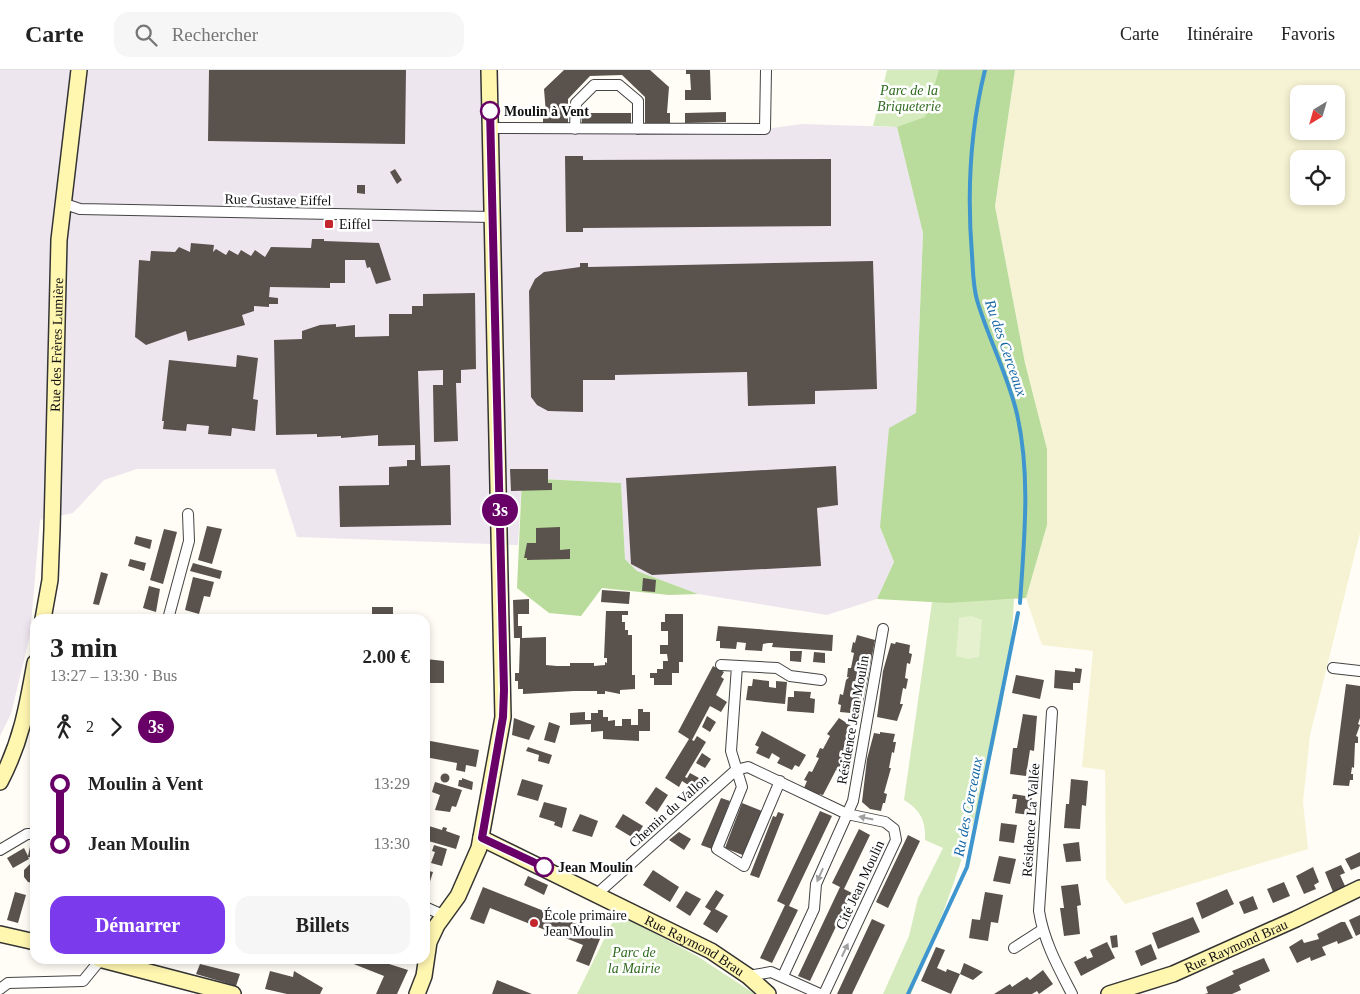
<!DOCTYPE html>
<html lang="fr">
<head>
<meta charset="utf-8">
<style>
  :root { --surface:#fff; --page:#f6f6f6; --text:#222; --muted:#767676; --line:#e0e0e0; --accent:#7c3aed }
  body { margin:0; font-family:Georgia,serif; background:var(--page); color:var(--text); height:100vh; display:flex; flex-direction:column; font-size:19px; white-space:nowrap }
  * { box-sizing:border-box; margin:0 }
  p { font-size:16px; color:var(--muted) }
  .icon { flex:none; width:28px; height:28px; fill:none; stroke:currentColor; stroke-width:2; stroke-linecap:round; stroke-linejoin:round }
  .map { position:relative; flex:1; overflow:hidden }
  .details { position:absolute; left:30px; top:544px; width:400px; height:350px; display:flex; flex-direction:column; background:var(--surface); border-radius:15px; box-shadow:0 2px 8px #0003 }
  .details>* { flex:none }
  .badge { padding:0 10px; border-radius:16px; font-size:18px; line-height:32px }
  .needle { width:32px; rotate:217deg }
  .buttons { position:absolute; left:1290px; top:15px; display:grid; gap:10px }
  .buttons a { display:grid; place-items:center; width:55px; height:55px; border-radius:10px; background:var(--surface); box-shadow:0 2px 8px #0003; font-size:25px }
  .map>.badge { position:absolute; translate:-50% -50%; box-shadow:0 0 0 2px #fff }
  .legs { display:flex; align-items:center; gap:8px; height:55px; padding:0 20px; font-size:16px }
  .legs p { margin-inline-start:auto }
  .head { display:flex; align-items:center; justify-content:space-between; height:85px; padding:0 20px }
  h1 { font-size:28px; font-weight:800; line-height:38px }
  .button { display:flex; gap:10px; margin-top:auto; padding:10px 20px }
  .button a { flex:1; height:58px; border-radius:15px; background:var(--accent); color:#fff; font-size:20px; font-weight:800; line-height:58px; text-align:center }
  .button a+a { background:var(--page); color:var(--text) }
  ul { padding:0 20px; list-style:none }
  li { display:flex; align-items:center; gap:18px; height:60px; font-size:19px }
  li i { display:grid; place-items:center; width:8px; height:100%; margin:0 6px; background:currentColor }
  li i::after { content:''; width:12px; height:12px; margin:-6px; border:4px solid; border-radius:50%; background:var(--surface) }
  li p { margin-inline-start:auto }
  li:first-child i { background:linear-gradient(#0000 50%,currentColor 0) }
  li:last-child i { background:linear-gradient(currentColor 50%,#0000 0) }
  header { display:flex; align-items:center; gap:30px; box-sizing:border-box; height:70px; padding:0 25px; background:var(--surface); border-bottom:1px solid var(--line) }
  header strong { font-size:24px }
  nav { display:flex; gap:28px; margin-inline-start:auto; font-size:18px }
  .search { width:350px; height:45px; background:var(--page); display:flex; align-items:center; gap:12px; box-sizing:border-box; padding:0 18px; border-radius:15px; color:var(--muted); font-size:19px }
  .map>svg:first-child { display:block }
  .industrial { fill:#eee6ef }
  .farmland { fill:#f6f3d4; fill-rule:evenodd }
  .green { fill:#d5ebbd }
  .forest { fill:#b9dc9c }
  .pitch { fill:#e6f2cf }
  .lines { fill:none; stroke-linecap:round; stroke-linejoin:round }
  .stream { stroke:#3f96cf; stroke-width:4 }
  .building { fill:#5a524d }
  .street-casing { stroke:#444; stroke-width:12 }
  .secondary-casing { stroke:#333; stroke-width:18 }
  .street { stroke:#fff; stroke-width:10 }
  .secondary { stroke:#fff6b0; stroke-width:15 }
  .oneway { fill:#a0a0a0 }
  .line-1-casing { stroke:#fff; stroke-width:11 }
  .line-1 { stroke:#680068; stroke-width:8 }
  .stop-1-dot { fill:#fff; stroke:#680068; stroke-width:2.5 }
  .poi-dot { fill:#c4262e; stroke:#fff; stroke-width:2 }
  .labels { text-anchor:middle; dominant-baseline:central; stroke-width:5; stroke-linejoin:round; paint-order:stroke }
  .park-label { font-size:14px; font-style:italic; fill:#2f6b1f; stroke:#fff }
  .stop-label { font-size:14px; font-weight:bold; fill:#111; stroke:#fff; text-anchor:start }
  .street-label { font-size:14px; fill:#111; stroke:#fff }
  .poi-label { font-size:14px; fill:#111; stroke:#fff; text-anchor:start }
  .water-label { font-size:15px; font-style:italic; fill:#1768a6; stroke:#fff }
</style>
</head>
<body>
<header>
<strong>Carte</strong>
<div class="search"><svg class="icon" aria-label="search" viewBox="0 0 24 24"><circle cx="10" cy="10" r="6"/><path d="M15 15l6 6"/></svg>Rechercher</div>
<nav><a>Carte</a><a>Itinéraire</a><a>Favoris</a></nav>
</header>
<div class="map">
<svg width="1360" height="924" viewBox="0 0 1360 924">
  <rect width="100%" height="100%" fill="#fffdf5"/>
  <path class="industrial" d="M0 0H490L491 58 765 59 802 54 897 57 923 163 916 343 880 457 894 492 877 529 827 545 698 524 637 501 625 489 621 413 522 408 518 475 297 467 275 399H137L104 410 73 443 40 450 30 565 11 644 0 666Z"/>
  <path class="farmland" d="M1015 0H1360V463L1310 665 1303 732 1308 779 1125 834 1106 809 1105 700 1082 697 1093 581 1042 575 1026 528 1047 455V379L1025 293 995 136ZM1299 24H1336V61H1299ZM1299 89H1336V126H1299Z"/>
  <path class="green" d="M887 0H975L960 50 897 57 873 56Z
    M1014 529C1008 666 963 798 911 924H883L909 866 918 828 943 778 925 770C926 750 920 740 904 730L932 532Z
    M617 843 697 886 755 924H577Z"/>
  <path class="forest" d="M939 0H1015L995 136 1025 293 1047 379V455L1026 528 948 533 877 529 894 492 880 457 889 358 916 343 923 163 897 57 925 47Z
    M522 408 621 413 625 489 637 501 698 524 669 525 602 518 581 546 549 543 517 518Z"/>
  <path class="pitch" d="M971 546 982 550 979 587 968 589 956 586 959 548Z"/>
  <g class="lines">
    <path class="stream" d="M985 0C970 60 967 123 972 185 973 199 973 216 977 230 988 268 1008 305 1017 344 1031 406 1024 471 1020 533
      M908 924 967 797 1018 543"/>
  </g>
  <path class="building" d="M209 0H406L405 74 208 71Z
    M564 0H650L669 17 667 43H670V53H645V27L622 5 590 6 568 29V54H543V44H546L544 19Z
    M686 0H710L711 30H685V20H691L690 4H686Z
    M726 42V52L685 53V43Z
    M582 43H631V53L582 54Z
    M565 86H583V90L831 89V156L583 158V162H566Z
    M395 99 402 110 397 114 390 102Z
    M357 115H365V124L357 123Z
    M312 169H324V171L379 173 391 210 376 214 370 197 367 198 365 190H345V213H330V218L270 217 269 227 278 228V234H269V237L254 236V241L242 245 245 255 188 271 186 261 146 275 135 267 139 190 150 191 151 181 175 182 179 177 190 182 191 173 214 175 213 182 216 179 226 185 229 180 238 185 241 180 251 186 255 180 265 187 271 177 311 178Z
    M873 191 877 319 815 321V334L748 336 747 302 615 305V310H583V342L548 341 537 335 531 327 529 221 535 209 544 202 580 197V193H588V197Z
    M475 223 476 299 461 300V313H456L458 371 434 372 433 315H443V300L418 301 421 396 450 395 451 455 340 457 339 416 389 415V397L407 396V390H415V375L378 376V365L341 368V366L317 367V364L276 365 274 270 302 269V261L320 255 336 254V257L355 255V267L389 266V244H412V236H423V224Z
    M237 285 258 288 253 329 258 330 255 361 232 358 231 366 208 364 209 356 187 354 186 361 163 359 164 351H162L169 290 236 297Z
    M836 396 838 435 817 438 821 496 652 505 631 494 626 408Z
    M510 399H548V413H552V420L511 421Z
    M207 456 222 459 212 494 198 490Z
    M560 457V480L570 479V489L527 490V488H524L527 473H536V458Z
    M164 459 177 462 163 514 150 510Z
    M136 466 152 470 150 479 134 474Z
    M130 489 146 493 144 501 128 496Z
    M193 493 222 501 220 509 190 501Z
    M101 502 108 504 99 535 93 534Z
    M193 507 214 512 210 527 204 526 199 544 185 540Z
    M643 508 656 510 655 522 642 521Z
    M149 516 160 519 156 542 143 538Z
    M602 520 630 522 629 534 601 532Z
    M529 529V544H518V556H522V568L546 567V595L557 596H570V593H594V596L605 595V592L607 593V588H604L606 541H628V545H622V552H625V560H628V565H632V605H635V619L620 620V624L605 621V624H597V621H574L523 624V619H518V611H515V603H519L520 572V568H514L513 530Z
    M372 537H393V549H372Z
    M665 544H683V592H679V603H672V615H654V608H650V603H657V599H663V591H668L667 584H660V575H668V561H661V552H665Z
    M718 556 833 565 832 581 772 577 773 573H768L763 574 762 581 745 580 746 573 737 572 736 579 720 578V571H716Z
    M857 565 875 570 861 644 840 642 841 635 838 634 840 624 843 625 846 610 849 607H847L848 598H851L854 583 851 582 853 572 855 573Z
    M896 572 910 575 909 583 912 584 910 594 907 593 905 608 908 609 906 619 903 618 900 634H903L897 651 877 647 883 601 891 573 895 574Z
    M790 581H802L801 592 790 591Z
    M814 582 825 583V593L813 592Z
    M426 589 444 591V613H425Z
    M713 596 724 602 721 607 724 609 716 625 727 632 721 642 710 636 692 670 694 671 697 666 706 672 685 707 687 708 690 703 699 708 693 718 682 711 679 717 665 708 689 669 678 662Z
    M1075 598 1082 599 1080 613H1073V620L1054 618 1055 600 1075 602Z
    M1016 605 1044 610 1040 629 1012 623Z
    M753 609 769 611V617L776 618V611L787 612 785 634 746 630 748 616H752Z
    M1346 614 1360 616V648L1358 654 1360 655 1356 666 1358 667V673H1355L1354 698 1352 697 1351 704H1353V710H1350L1349 716 1333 715Z
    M794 621 811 622 810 628 815 629 814 643 787 641 788 627H794Z
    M638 639H643V642H650V661H639V671L603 669V661L591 662V654L570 655V643L585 642V650H591V643H598V640H603V647H608V651L615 650V656H622V649H631V655H638Z
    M1023 644 1037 646 1034 681 1030 680 1026 706 1010 704 1013 678H1017Z
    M707 646 716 652 710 662 702 657Z
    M514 648 535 656 529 670 512 665Z
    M839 648 856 659 838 701 836 700 823 725 814 723 804 718 807 711 804 710 809 701 812 702 819 688 816 687 820 678 823 679 830 666 827 664Z
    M549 652 560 656 555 673 544 670Z
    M762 661 806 685 799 697 795 695 792 700 777 693 780 688 772 683 769 689 756 683 759 677 755 675Z
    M880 662 895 664 893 672H896L894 683 892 682 889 698H891L884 723 887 724 885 733H883L881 741 870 739 862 732 867 689 874 663 880 664Z
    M425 670 479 680 476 697 466 695 465 702 456 700 457 693 425 687Z
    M528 677 552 685 549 694 538 691 539 685 526 681Z
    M702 683 711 689 705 698 696 693Z
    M440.5 708a4.5 4.5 0 1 1 9 0a4.5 4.5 0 1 1-9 0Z
    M462 708 473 712 472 720 458 716 459 710H462Z
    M522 709 543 715 538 731 517 725Z
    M1071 709 1088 711 1086 736 1082 735 1080 759 1064 758 1066 734H1069Z
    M435 712 462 720 456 737 452 736 450 742 435 740 440 725 432 722Z
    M656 717 668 725 657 742 645 733Z
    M1013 724 1032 727 1030 745 1015 743 1017 729H1012Z
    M721 728 730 731 712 779 701 775Z
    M544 732 567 738 562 758 554 755 555 752 539 747Z
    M742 733 762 741 745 786 725 778Z
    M820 741 832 746 789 836 798 840 772 893 760 888 785 835 777 831Z
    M778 742 784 744 759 808 750 805 773 746 776 747Z
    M580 744 598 751 592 767 572 761Z
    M623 744 643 756 635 769 615 757Z
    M1001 753 1017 755 1014 773 999 771Z
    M429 756 442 760 443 757 447 758 446 761 460 766 456 779 425 770Z
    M859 759 870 765 844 819 852 823 810 911 798 906 840 817 832 813Z
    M679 762 691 769 684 780 669 770Z
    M908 765 920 771 888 838 876 832Z
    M31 772H35V788L28 787 29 789 13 798 7 788 24 778 28 786Z
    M1079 772 1081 791 1066 792 1063 774Z
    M434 775 447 779 442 796 431 793 435 782 432 781Z
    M1360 782V796L1351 800 1345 789Z
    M999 786 1016 789 1010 814 993 811Z
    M30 794H35V814L28 812 24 807V800Z
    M1341 795 1345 803 1340 805 1345 816 1333 822 1325 802Z
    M1313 797 1319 812 1314 815 1316 819 1304 824 1296 806Z
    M425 800 433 802 427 821 425 820Z
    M653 800 679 817 670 832 643 815Z
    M528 806 548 815 544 825 524 815Z
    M1284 812 1290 826 1273 833 1267 819Z
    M1078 814 1081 835 1077 836 1080 864 1064 866 1060 838H1064L1061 816Z
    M483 817 602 864 589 896 576 891 583 875 490 838 484 854 470 849Z
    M1227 819 1234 834 1202 849 1196 833Z
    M716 820 724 825 715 839 728 846 717 863 703 854 711 841 705 837Z
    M686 821 701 829 690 846 676 837Z
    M15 822 26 825 18 853 7 850Z
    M985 822 1003 825 998 853 991 852 988 871 969 868 972 849 980 850Z
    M1253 826 1258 839 1244 844 1239 832Z
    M1360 845V864L1356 866 1349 850Z
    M1193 847 1200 862 1158 879 1152 863Z
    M872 849 885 855 852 924H837Z
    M1341 852H1345L1353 868 1338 874 1337 871 1322 877 1326 885 1311 891 1310 887 1297 893 1289 877 1302 869 1304 873 1319 869 1317 864Z
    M1117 865 1118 877 1112 878 1110 866Z
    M1107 872 1115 888 1081 906 1074 892 1086 886 1087 889 1093 887 1090 880Z
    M1151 874 1157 889 1141 896 1135 881Z
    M936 877 945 880 937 898 946 902 947 899 960 904 964 893 983 902 973 910 960 904 951 924 921 911Z
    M1264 888 1270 901 1239 915 1241 920 1232 924H1205L1208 923 1206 917 1234 904 1232 901Z
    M341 889H388L386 893 408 900 397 924H376L384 906Z
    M200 894 240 904 236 916 196 904Z
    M1043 900 1053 914 1039 924 1037 921 1032 924H994L1010 914 1012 917 1027 907 1030 910Z
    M270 901 293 907 294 901 323 918 320 924H287L265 919Z
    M497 910 532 924H492Z"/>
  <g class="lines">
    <g class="street-casing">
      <path id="street" d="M491 58 765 59 766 0
        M575 59 576 33 594 15H619L638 31V59
        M65 134 80 139 492 147
        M168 549 189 471 188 444
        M721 595 777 598 790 606 821 610
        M737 596 731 681 742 717 717 779 744 796 780 711
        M1333 598 1360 601
        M1052 642 1039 841C1044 872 1058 897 1072 924
        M0 780 27 764H35
        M598 823 736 700 748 697 847 744 885 752 894 759 896 770 824 924
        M425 837 443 845
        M1014 878 1042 860
        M748 906 771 902 820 924
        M783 906 814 839 816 814 853 731 883 559
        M0 919 8 913 83 911 101 889"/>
    </g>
    <g class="secondary-casing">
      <g id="secondary">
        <path id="s1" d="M43 549 50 510 52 459 59 170 79 0"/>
        <path d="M0 712C21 672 27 638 35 593"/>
        <path id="s2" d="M481 768 711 881 748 906 768 924"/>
        <path d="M0 864 35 872"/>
        <path d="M99 889 233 924"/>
        <path d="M417 924 424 906 429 872 437 855 458 826 479 778 503 647 489 0"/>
        <path id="s3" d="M1109 924 1173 904 1296 849 1360 818"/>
      </g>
    </g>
    <use href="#street" class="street"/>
    <use href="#secondary" class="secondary"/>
  </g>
  <defs><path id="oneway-solid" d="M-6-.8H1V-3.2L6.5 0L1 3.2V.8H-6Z" transform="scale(1.25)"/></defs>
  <g class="oneway">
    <use href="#oneway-solid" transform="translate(866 748) rotate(-168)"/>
    <use href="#oneway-solid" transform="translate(820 805) rotate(114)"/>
    <use href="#oneway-solid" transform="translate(845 880) rotate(-65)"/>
  </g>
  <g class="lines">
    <g class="line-1-casing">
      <path id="line-1" d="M490 41 504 620 503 647 482 768 544 797"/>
    </g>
    <use href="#line-1" class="line-1"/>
  </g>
  <g class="stop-1-dot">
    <circle cx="490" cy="41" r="9"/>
    <circle cx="544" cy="797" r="9"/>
  </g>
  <g class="poi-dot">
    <rect x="324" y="149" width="10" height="10" rx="2.5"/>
    <circle cx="534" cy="853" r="5"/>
  </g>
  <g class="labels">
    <g class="park-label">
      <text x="909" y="20">Parc de la<tspan x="909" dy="16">Briqueterie</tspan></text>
      <text x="634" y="882">Parc de<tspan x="634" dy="16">la Mairie</tspan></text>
    </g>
    <g class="stop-label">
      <text x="504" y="41">Moulin à Vent</text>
      <text x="558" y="797">Jean Moulin</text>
    </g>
    <g class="street-label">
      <text transform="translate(278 130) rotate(1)">Rue Gustave Eiffel</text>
      <text stroke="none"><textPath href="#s1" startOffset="275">Rue des Frères Lumière</textPath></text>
      <text transform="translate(853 650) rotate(-80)">Résidence Jean Moulin</text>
      <text transform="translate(669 741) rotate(-42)">Chemin du Vallon</text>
      <text transform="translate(1031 750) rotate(-86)">Résidence La Vallée</text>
      <text transform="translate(860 815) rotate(-65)">Cité Jean Moulin</text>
      <text stroke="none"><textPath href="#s2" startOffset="239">Rue Raymond Brau</textPath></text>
      <text stroke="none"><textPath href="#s3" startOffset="136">Rue Raymond Brau</textPath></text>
    </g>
    <g class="poi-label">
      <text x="339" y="154">Eiffel</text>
      <text x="544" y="845">École primaire<tspan x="544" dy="16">Jean Moulin</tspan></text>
    </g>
    <g class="water-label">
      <text transform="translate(1006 278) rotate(71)">Ru des Cerceaux</text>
      <text transform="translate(968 737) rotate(-79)">Ru des Cerceaux</text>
    </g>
  </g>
</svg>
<div class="buttons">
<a><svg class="needle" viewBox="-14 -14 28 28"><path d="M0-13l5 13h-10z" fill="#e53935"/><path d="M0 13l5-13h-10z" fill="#767676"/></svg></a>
<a><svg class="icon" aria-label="locate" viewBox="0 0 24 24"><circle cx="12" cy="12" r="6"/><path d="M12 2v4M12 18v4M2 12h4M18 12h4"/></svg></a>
</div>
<b class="badge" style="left:500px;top:440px;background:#680068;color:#fff">3s</b>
<section class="details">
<div class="head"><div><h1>3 min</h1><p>13:27 – 13:30 · Bus</p></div><b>2.00 €</b></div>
<div class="legs"><svg class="icon" aria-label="walk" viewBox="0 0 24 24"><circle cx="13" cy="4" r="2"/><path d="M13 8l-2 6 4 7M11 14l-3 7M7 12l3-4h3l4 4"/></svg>2<svg class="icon" aria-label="forward" viewBox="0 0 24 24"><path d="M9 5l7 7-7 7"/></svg><b class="badge" style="background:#680068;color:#fff">3s</b></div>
<ul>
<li><i style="color:#680068"></i><b>Moulin à Vent</b><p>13:29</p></li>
<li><i style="color:#680068"></i><b>Jean Moulin</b><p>13:30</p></li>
</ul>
<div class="button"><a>Démarrer</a><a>Billets</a></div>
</section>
</div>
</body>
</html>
